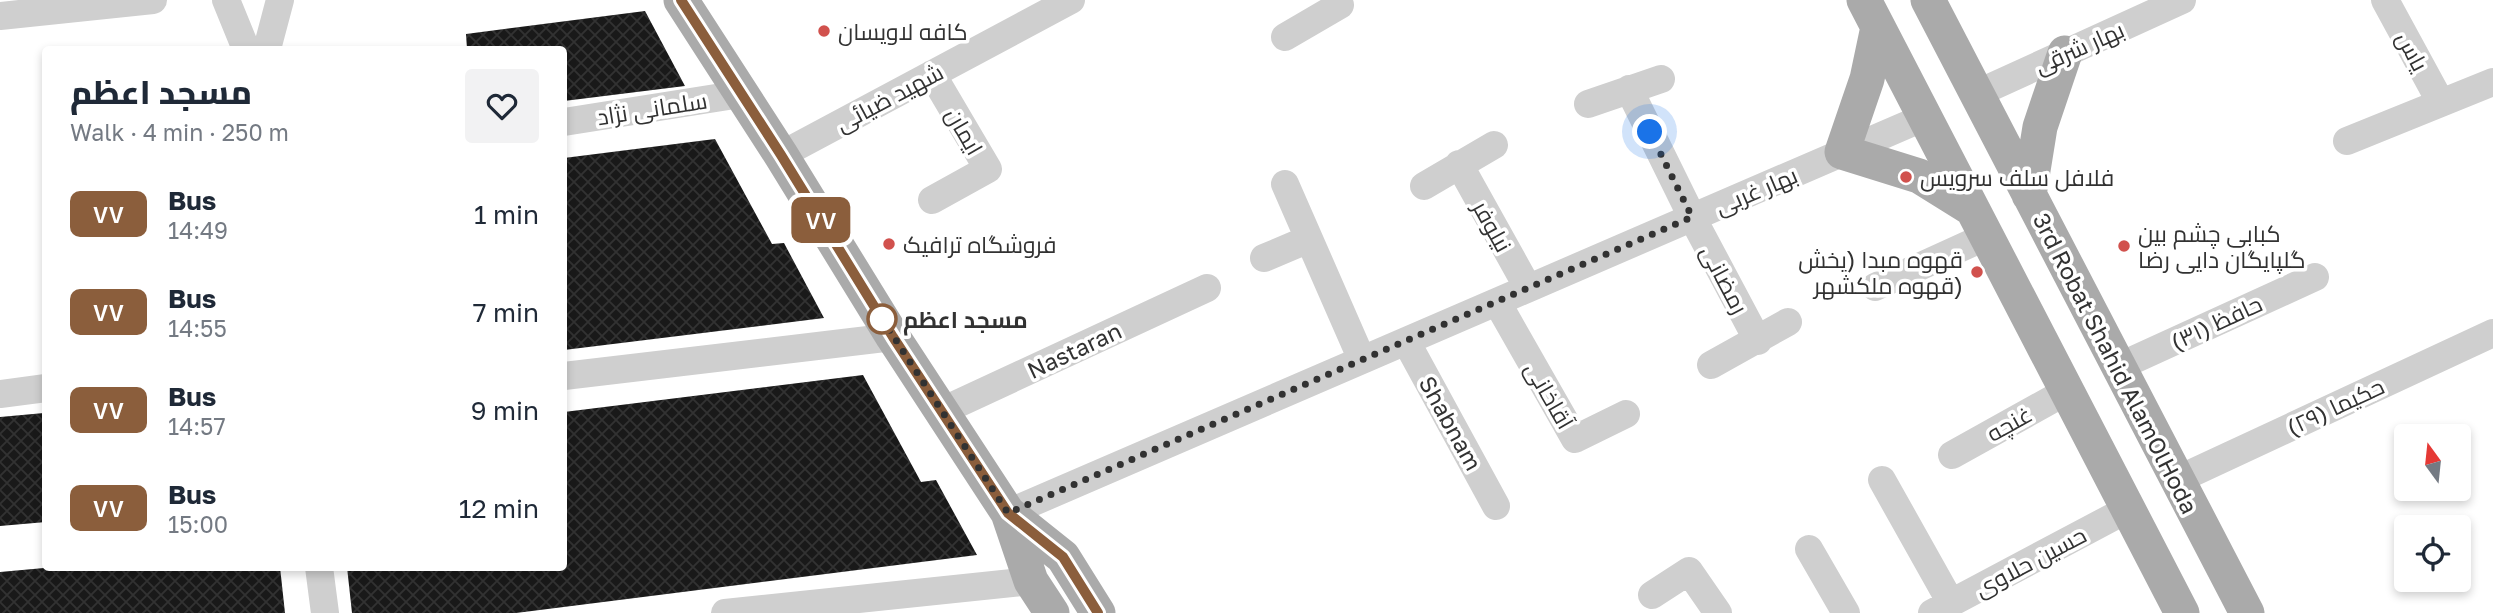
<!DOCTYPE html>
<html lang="en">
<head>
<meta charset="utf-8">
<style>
  :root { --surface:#fff; --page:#f2f2f3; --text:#1f2937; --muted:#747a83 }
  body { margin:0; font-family:"Golos Text",Cairo,sans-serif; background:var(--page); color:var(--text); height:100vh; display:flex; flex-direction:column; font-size:26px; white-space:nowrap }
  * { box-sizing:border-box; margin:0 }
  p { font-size:23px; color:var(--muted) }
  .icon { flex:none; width:38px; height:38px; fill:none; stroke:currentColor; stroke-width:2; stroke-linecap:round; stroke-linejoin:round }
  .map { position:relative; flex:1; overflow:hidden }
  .sheet { position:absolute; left:42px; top:46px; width:525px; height:525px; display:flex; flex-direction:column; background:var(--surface); border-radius:7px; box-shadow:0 4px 10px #0003 }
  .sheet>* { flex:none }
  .badge { padding:0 14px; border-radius:10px; font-size:24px; line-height:46px }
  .needle { width:46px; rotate:345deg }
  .controls { position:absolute; left:2394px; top:424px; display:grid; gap:14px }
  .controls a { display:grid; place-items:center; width:77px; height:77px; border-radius:7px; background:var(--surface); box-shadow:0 4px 10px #0003; font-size:35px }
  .you { position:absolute; width:35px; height:35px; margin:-18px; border:5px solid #fff; border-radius:50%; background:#1a73e8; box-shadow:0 0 0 10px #1a73e833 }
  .map>.badge { position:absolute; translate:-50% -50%; box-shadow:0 0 0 4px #fff }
  .round { display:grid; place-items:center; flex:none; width:74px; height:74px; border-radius:7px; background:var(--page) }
  .overview { display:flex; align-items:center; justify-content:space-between; height:119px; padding:0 28px }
  h1 { font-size:33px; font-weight:800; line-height:52px }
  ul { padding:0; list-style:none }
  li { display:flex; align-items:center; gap:21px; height:98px; padding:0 28px }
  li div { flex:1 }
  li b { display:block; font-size:26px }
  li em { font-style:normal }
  li .badge { min-width:77px; font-weight:700; text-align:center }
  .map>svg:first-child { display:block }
  .building { fill:url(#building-cross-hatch) }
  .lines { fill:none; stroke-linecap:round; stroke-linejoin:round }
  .minor { stroke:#cfcfcf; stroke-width:28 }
  .major { stroke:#aaa; stroke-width:35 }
  .line-casing { stroke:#fff; stroke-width:16 }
  .line { stroke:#8b5e3c; stroke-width:10 }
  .walk { stroke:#323232; stroke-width:7; stroke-dasharray:0 12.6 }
  .poi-dot { fill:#d1514d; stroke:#fff; stroke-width:2.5 }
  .stop-dot { fill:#fff; stroke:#8b5e3c; stroke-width:3.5 }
  .labels { text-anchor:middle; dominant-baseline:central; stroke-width:7; stroke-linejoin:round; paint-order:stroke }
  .poi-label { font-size:23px; fill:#323232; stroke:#fff; text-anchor:start }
  .street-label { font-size:23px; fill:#323232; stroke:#fff }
  .stop-label { font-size:23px; font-weight:bold; fill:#323232; stroke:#fff; text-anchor:start }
</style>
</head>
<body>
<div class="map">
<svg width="2493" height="613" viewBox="0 0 2493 613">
  <defs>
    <pattern id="building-cross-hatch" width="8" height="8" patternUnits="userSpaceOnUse" patternTransform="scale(1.75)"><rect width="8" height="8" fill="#191919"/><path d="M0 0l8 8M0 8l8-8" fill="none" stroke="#323232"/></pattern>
  </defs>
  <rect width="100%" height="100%" fill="#fff"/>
  <path class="building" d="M645 11 685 86 564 101V49H467L466 34Z
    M715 139 772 244 784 243 824 318 564 350V158Z
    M863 375 921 482 936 480 977 555 516 613H352L347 567H564V412Z
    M44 413 46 522 0 526V417Z
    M55 567H280L285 613H0V572Z"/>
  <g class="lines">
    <path class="minor" d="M226 0 246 49
      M2385 0 2441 103
      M0 16 153 0
      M1285 37 1340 5
      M267 49 280 0
      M932 74 988 169 932 200
      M1629 89 1692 217 1758 341
      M1976 94 2182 0
      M1588 104 1661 79
      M564 122 741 94
      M2347 141 2493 82
      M781 155 1071 0
      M1459 164 1528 288
      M1285 184 1362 360
      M1424 186 1494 145
      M1264 258 1309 239
      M1875 287 1987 236
      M1497 302 1575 439 1626 414
      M1406 341 1496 506
      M1711 365 1788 322
      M2118 367 2315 277
      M564 376 893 337
      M0 394 46 388
      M942 411 1207 288
      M1952 455 2067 391
      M1882 480 1951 603
      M2177 480 2493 333
      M1008 513 1925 117
      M1809 549 1846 613
      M319 567 325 613
      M1652 595 1689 571 1718 613
      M725 613 1031 581
      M1932 613 2128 509"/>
    <path class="major" d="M681 0 781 155 893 337 1008 513 1031 581 1052 613
      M1864 0 2182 613
      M1928 0 2247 613
      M1878 27 1867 79 1842 152 1919 176 1972 209
      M2029 195 2040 127 2065 53
      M1008 513 1063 557 1098 613"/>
  </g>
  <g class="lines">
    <g class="line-casing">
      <path id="line" d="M681 0 781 155 893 337 1008 513 1063 557 1098 613"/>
    </g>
    <use href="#line" class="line"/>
    <path class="walk" d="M882 319 879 314 1008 513 1692 217 1650 132"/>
  </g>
  <g class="poi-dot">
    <circle cx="824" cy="31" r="7"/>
    <circle cx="1906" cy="177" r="7"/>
    <circle cx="889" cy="244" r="7"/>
    <circle cx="2124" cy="246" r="7"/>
    <circle cx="1977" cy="272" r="7"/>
  </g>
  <circle class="stop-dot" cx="882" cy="319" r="14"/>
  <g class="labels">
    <g class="poi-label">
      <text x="838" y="31">کافه لاویسان</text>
      <text x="1920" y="177">فلافل سلف سرویس</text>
      <text x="2138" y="233">کبابی چشم بین<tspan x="2138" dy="26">گلپایگان دایی رضا</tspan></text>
      <text x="903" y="244">فروشگاه ترافیک</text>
      <text x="1963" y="259" text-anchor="end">قهوه مبدا (پخش<tspan x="1963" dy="26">قهوه ملکشهر)</tspan></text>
    </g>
    <g class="street-label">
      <text transform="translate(2079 47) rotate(-24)">بهار شرقی</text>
      <text transform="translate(2413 51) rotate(62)">یاس</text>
      <text transform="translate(889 97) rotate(-28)">شهید ضیائی</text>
      <text transform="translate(652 108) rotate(-9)">سلمانی نژاد</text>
      <text transform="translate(965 131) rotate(60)">ایمان</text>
      <text transform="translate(1756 190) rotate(-23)">بهار غربی</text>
      <text transform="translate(1493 226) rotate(61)">نیلوفر</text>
      <text transform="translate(1725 279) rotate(62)">رمضانی</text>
      <text transform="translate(2216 322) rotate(-25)">حافظ (۳۱)</text>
      <text transform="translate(1074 350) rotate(-25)">Nastaran</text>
      <text transform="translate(2116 363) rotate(63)">3rd Robat Shahid AlamOlHoda</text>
      <text transform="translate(1550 395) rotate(60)">آقاخانی</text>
      <text transform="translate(2335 406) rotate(-25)">حکیما (۲۹)</text>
      <text transform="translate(1451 423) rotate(61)">Shabnam</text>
      <text transform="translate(2009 423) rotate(-29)">غنچه</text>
      <text transform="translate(2030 561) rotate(-28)">حسین حلاوی</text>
    </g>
    <g class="stop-label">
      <text x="903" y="319">مسجد اعظم</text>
    </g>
  </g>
</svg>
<div class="controls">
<a><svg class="needle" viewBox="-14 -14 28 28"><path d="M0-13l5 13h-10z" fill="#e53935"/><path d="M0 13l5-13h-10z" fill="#747a83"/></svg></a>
<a><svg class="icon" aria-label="locate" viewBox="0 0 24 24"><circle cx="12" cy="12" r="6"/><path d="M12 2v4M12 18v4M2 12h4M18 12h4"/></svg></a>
</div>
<div class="you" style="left:1650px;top:132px"></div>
<b class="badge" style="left:821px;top:220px;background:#8b5e3c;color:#fff">۷۷</b>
<section class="sheet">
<div class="overview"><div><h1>مسجد اعظم</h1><p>Walk · 4 min · 250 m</p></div><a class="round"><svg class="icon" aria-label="heart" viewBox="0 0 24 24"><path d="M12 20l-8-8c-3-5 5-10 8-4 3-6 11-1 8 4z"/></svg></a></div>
<ul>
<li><span class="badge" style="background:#8b5e3c;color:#fff">۷۷</span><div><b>Bus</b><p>14:49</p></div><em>1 min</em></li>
<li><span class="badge" style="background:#8b5e3c;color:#fff">۷۷</span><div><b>Bus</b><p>14:55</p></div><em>7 min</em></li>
<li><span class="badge" style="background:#8b5e3c;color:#fff">۷۷</span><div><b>Bus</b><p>14:57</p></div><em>9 min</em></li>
<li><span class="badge" style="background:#8b5e3c;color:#fff">۷۷</span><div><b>Bus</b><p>15:00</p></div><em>12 min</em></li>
</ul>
</section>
</div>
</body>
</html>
